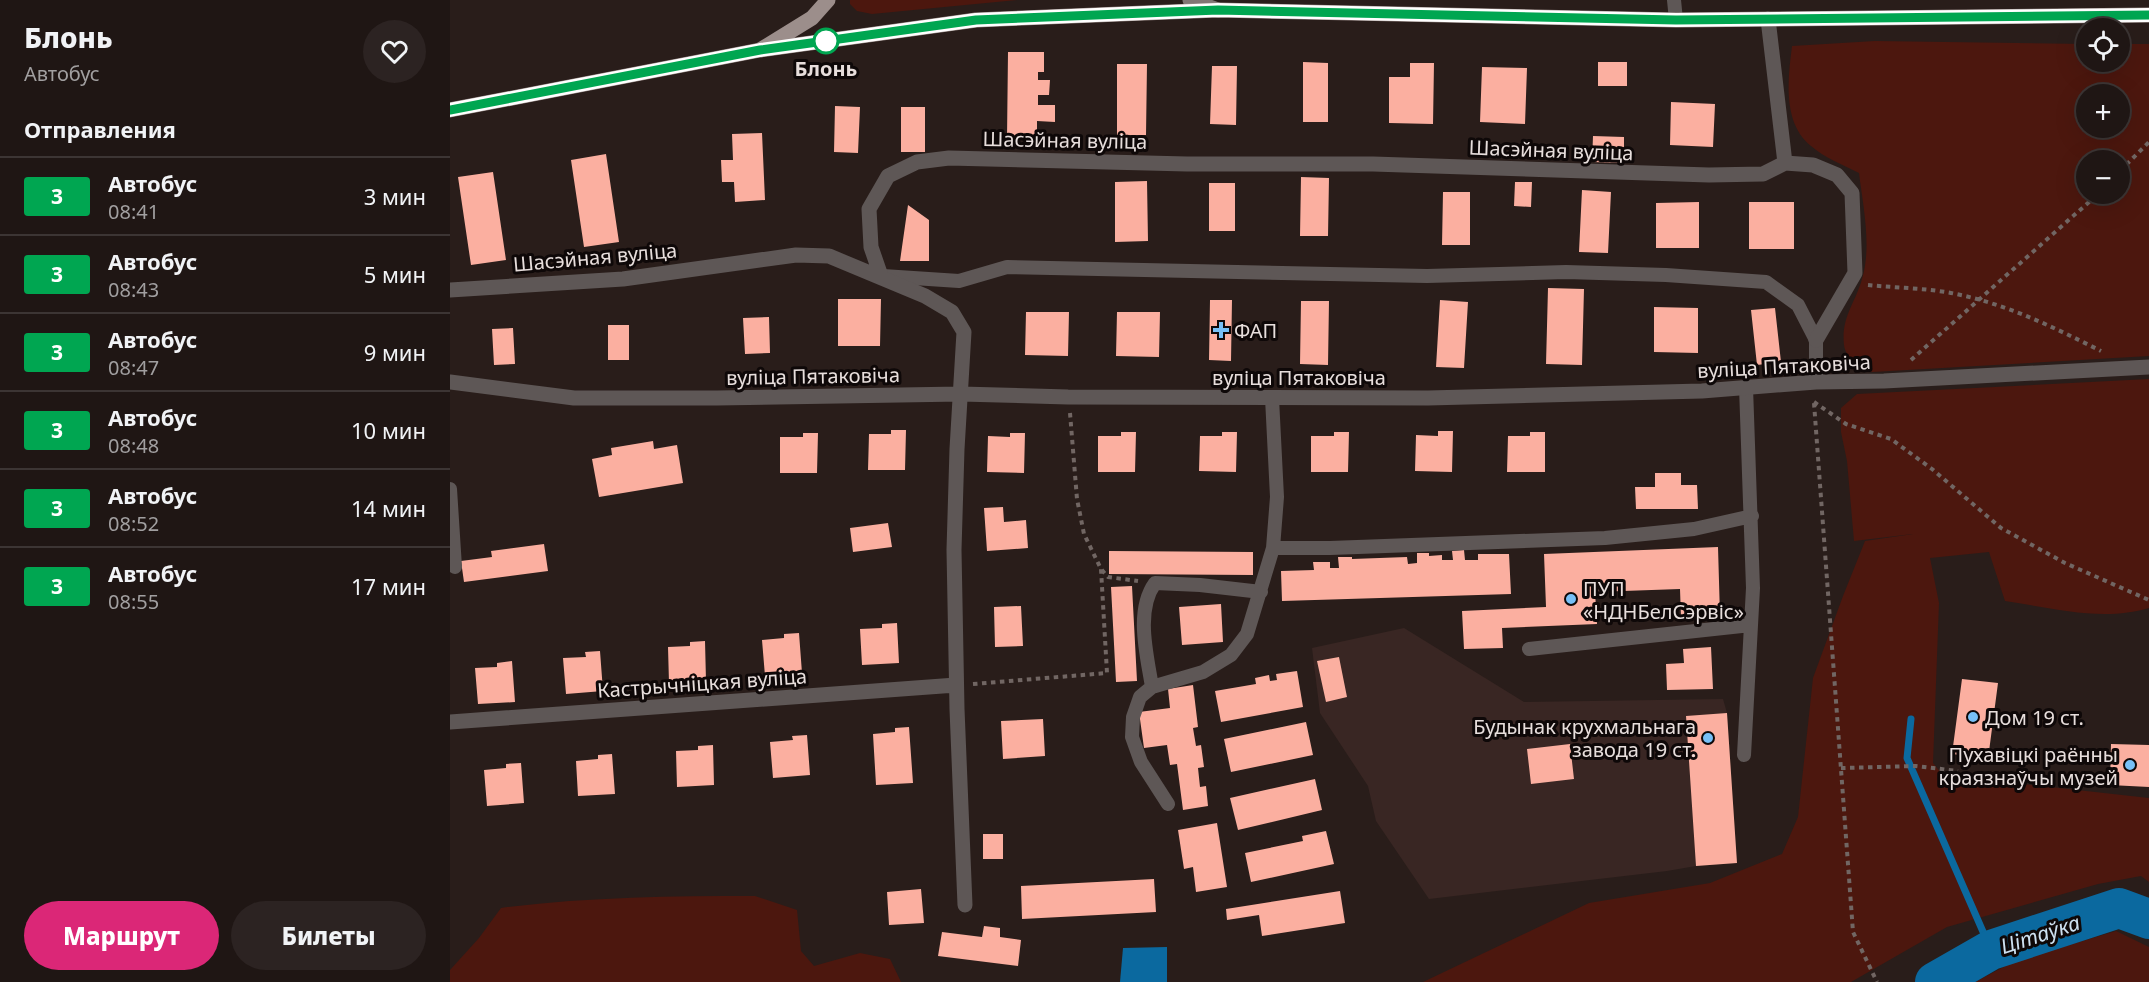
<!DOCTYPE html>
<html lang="ru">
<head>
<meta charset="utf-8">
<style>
  :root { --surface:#1f1614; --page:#2c2322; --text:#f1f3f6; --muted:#a19fa0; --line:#3c3534; --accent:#db2777 }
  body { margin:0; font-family:"Noto Sans",sans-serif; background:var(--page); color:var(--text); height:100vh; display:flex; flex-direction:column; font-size:22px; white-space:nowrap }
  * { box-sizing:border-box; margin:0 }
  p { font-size:20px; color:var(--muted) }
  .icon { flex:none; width:33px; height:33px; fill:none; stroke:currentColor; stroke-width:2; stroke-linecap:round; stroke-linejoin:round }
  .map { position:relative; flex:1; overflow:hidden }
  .drawer { display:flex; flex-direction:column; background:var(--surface); width:450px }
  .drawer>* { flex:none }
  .badge { padding:0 12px; border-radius:4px; font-size:21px; line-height:39px }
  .fabs { position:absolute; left:1626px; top:18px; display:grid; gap:12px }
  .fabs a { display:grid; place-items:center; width:54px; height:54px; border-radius:50%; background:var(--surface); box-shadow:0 6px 24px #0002,0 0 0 2px var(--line); font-size:30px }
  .map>.badge { position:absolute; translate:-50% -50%; box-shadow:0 0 0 3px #fff }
  h2 { padding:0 24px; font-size:22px; line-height:54px }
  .round { display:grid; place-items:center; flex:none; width:63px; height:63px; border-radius:32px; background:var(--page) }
  .headline { display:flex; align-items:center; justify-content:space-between; height:102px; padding:0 24px }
  h1 { font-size:28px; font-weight:800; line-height:45px }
  .primary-button { display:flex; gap:12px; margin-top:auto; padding:12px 24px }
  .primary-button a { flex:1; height:69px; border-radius:36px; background:var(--accent); color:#fff; font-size:24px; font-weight:800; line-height:69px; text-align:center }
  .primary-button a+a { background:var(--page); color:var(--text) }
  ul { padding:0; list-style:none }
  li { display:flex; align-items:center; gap:18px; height:78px; padding:0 24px; border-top:2px solid var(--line) }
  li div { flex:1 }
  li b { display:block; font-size:22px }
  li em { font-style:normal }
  li .badge { min-width:66px; font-weight:700; text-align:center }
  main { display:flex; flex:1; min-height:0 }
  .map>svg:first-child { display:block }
  .built { fill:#392623 }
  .green { fill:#4c170e; fill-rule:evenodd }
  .water { fill:#0b699f }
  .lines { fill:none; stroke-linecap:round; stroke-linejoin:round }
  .stream { stroke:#0b699f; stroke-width:7 }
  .river { stroke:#0b699f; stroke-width:40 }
  .building { fill:#fbafa0 }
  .path { stroke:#716663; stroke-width:4; stroke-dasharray:4.5 4.5; stroke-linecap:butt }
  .lane { stroke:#5e5756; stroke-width:14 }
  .street { stroke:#5e5756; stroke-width:15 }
  .secondary { stroke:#817674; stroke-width:15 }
  .primary { stroke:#9c8e8b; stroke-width:15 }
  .line-casing { stroke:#fff; stroke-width:14 }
  .line { stroke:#00a651; stroke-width:9 }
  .stop-dot { fill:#fff; stroke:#00a651; stroke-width:3 }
  .poi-dot { fill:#77c0f7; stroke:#0e0808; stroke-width:2 }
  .labels { text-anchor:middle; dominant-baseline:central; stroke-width:6; stroke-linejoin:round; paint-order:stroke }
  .stop-label { font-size:20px; font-weight:bold; fill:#e7dedc; stroke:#0e0808 }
  .street-label { font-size:20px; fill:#e7dedc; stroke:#0e0808 }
  .poi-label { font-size:20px; fill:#e7dedc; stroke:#0e0808; text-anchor:start }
  .water-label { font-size:21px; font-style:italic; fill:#cee1f1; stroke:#0e0808 }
</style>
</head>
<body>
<main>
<section class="drawer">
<div class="headline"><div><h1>Блонь</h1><p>Автобус</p></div><a class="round"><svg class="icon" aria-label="heart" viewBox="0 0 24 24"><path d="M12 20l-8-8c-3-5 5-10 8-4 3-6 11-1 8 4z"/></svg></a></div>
<h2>Отправления</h2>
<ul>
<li><span class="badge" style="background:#00a651;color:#fff">3</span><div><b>Автобус</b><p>08:41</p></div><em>3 мин</em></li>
<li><span class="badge" style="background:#00a651;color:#fff">3</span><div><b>Автобус</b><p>08:43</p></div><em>5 мин</em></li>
<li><span class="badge" style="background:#00a651;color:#fff">3</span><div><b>Автобус</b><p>08:47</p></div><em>9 мин</em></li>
<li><span class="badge" style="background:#00a651;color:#fff">3</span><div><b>Автобус</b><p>08:48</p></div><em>10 мин</em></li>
<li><span class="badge" style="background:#00a651;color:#fff">3</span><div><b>Автобус</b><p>08:52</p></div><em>14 мин</em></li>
<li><span class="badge" style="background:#00a651;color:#fff">3</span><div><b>Автобус</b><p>08:55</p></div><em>17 мин</em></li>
</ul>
<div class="primary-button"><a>Маршрут</a><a>Билеты</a></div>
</section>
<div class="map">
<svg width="1699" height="982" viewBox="0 0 1699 982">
  <rect width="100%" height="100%" fill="#291d1a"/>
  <path class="built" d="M954 628 1074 702 1273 699 1277 713 1287 863 1246 866 1217 871 979 899 926 821 918 786 870 713 862 648Z"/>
  <path class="green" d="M400 0H567L422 14 407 11 400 4Z
    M1425 41 1636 44V62H1670V44H1699V356L1422 372C1410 366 1396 360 1394 345 1391 317 1405 304 1412 279 1422 246 1413 206 1409 173 1393 165 1375 158 1361 146 1332 123 1338 78 1342 46ZM1636 94H1670V128H1636ZM1636 160H1670V194H1636Z
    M1699 379V608C1653 622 1602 608 1555 601L1539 552 1480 558 1489 603 1483 763 1496 779 1555 782 1699 798V882L1691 876 1648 884 1497 927 1401 982H973L1139 903 1260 883 1332 854 1348 817 1363 678 1393 596 1415 541 1463 534 1404 541 1397 461 1391 432V408L1407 394Z
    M305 896 347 910 351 951 364 966 410 953 440 959 451 982H0V970L29 938 51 908C135 897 220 896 305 896Z
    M1666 931 1699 947V982H1525L1565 961Z"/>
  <path class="water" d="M717 947V982H670L673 948Z"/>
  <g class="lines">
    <path class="stream" d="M1461 719 1457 758 1541 950"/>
    <path class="river" d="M1485 982 1541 950 1669 908 1699 919"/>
  </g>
  <path class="building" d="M558 52H594V72H588V80H600L599 95H588V105H605V122L587 121V138H557Z
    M853 62 878 63V122H853Z
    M1148 62H1177V86H1148Z
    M960 63H984L983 124 939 123V77H960Z
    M667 64H697L696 135H667Z
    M762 66H787L786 125 760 124Z
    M1032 67 1077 68 1075 124 1030 122Z
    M1221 102 1265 104 1263 147 1220 145Z
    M385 106 410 107 408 153 384 152Z
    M451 107H475V152H451Z
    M312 133 315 200 285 202 284 182H272L271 160H283L282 134Z
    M1143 136 1174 137V163L1142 162Z
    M156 154 169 242 134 247 121 160Z
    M43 172 56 260 21 265 8 177Z
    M851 177 879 178 878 236H850Z
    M697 181 698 241 665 242V182Z
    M1065 182H1082L1081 207 1064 206Z
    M759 183H785V231H759Z
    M1132 190 1161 192 1158 253 1129 252Z
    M993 192H1020V245H992Z
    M1249 202V248H1206V203Z
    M1299 202H1344V249H1299Z
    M458 205 479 220V261H450Z
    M1098 288 1134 289 1132 365 1096 364Z
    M388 299H431L430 346H388Z
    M760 300H782L781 361 759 360Z
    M990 300 1018 302 1014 368 986 367Z
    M851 301H879L878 365 850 364Z
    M1204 307 1248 308V353L1204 352Z
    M1325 308 1331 362 1307 365 1301 310Z
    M576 312H619L618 356 575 355Z
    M667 312H710L709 357 666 356Z
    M319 317 320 353 295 354 293 318Z
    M158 325H179V360H158Z
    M63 328 65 364 44 365 42 329Z
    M441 430H456L455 470H418L419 434H441Z
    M988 431H1003L1002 472 965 471 966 435 988 436Z
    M671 432H686L685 472H648V436H671Z
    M772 432H787L786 472 749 471 750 436H772Z
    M884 432H899L898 472H861V436H884Z
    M1080 432H1095V472H1057L1058 436H1080Z
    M353 433H368L367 473H330V437H353Z
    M560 433H575L574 473 537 472 538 436 560 437Z
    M203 441 204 449 227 445 233 483 149 497 142 459 162 455 161 448Z
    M1205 473H1231V485H1247L1248 509H1186L1185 487H1205Z
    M553 507 554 522 576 520 578 548 537 551 534 508Z
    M438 523 442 547 403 552 400 528Z
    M94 544 98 571 14 582 11 561 42 557 41 551Z
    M1268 547 1270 616 1231 618 1230 589 1145 592 1147 624 1052 628 1053 648 1014 649 1012 611 1096 607 1094 554Z
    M1014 550 1015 560H1028V554H1059L1061 594 832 601 831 571 864 570 863 562H880V568H889L888 557H902V559L957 557 958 564 967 563V553H979V556L992 555V560H1003L1002 551Z
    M659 551 803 552V575L659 574Z
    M682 586 687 681 666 682 661 587Z
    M771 604 773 642 732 645 729 607Z
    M571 606 573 646 545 647 544 607Z
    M447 623 449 663 412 665 410 629 432 628V624Z
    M349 633 352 673 315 676 312 640 334 638V634Z
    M255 641 256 681 219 683 218 647 240 646V642Z
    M1261 647 1263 689 1217 690 1216 664 1234 663 1233 649Z
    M150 651 153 691 116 694 113 658 136 657 135 652Z
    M889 657 897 697 876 702 867 661Z
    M62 661 65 702 28 704 25 668 47 667V663Z
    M847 671 853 707 771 722 765 691 806 684 805 678 819 675 820 681 827 680 826 674Z
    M1512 679 1548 683 1538 759 1502 754Z
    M743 685 748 727 743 728 746 746 751 745 754 767 748 768 750 787 756 786 758 806 733 810 727 764 720 765 717 745 694 748 689 712 720 708 718 689Z
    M1277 713 1287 863 1246 866 1236 716Z
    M593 719 595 756 553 759 551 721Z
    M856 722 863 755 781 772 774 739Z
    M459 727 463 783 426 785 423 734 445 732V728Z
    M357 735 360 775 323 778 320 742 343 740 342 736Z
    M1120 744 1124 779 1081 784 1077 749Z
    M1661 744 1699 745V787L1660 785Z
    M263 745 264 785 227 787 226 751 248 750V746Z
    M162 754 165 794 128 796 126 761 148 759V755Z
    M71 763 74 803 37 806 34 770 56 768V764Z
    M865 779 872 810 788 830 780 798Z
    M767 823 777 887 746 892 743 867 734 869 728 830Z
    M876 831 884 864 801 882 795 853 853 841 852 836Z
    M533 834H553V859H533Z
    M704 879 706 912 572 919 571 886Z
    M471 889 474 923 439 925 437 892Z
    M890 891 895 923 812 936 809 915 777 920 776 909Z
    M534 926 550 928V937L571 940 568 966 488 956 492 932 532 937Z"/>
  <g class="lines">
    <path class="path" d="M1670 171 1699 142
      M1418 285C1447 288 1478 288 1506 294 1559 305 1603 327 1651 351
      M1461 360 1648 194
      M1364 402 1396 424 1441 439 1482 469 1551 528 1615 563 1699 600
      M1364 403 1403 932 1427 982
      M620 413 627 499 634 534 651 569 658 577 688 581
      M523 684 657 673 651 569
      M1391 768 1466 766 1508 771"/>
    <path class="lane" d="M1224 0 1226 20
      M433 276 509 281 557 267 977 276 1116 272 1216 275 1316 282 1348 305 1366 340V382
      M0 489 5 567
      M823 548H880L1155 538 1244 529 1302 516
      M1079 649 1301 625
      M702 687C697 655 685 611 705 583L750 585 811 592
      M1294 755 1303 588 1296 387
      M718 804 691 762 682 737 683 717 690 697 702 687 753 672 781 655 797 634 823 548 827 497 822 398"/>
    <path class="street" d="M1318 19 1335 163
      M1335 163 1363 165 1387 175 1402 193 1405 273 1366 340
      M431 276 421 247 419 209 438 176 467 162 499 158 737 164H923L1259 175 1313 174 1335 163
      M0 290 173 279 346 255 379 256 475 296 502 312 514 332 507 449 504 550 507 709 515 905
      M0 382 124 398H267L511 394 618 397 978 398 1252 391 1366 382 1434 381 1699 367
      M0 722 506 685"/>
    <path class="secondary" d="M740 0 768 10"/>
    <path class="primary" d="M310 50 526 20 768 10 1226 20 1699 15
      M0 110 310 50 362 18 378 0"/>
  </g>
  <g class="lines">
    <g class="line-casing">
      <path id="line" d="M0 110 310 50 526 20 768 10 1226 20 1699 15"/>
    </g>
    <use href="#line" class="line"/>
  </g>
  <circle class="stop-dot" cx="376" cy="41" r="12"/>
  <g class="poi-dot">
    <path d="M768 321h6v6h6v6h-6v6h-6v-6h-6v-6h6z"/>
    <circle cx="1121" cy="599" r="6"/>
    <circle cx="1523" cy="717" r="6"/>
    <circle cx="1258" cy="738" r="6"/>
    <circle cx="1680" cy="765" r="6"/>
  </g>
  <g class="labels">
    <g class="stop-label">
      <text x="376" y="68">Блонь</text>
    </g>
    <g class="street-label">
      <text transform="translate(615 140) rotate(1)">Шасэйная вуліца</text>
      <text transform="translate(1101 150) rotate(2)">Шасэйная вуліца</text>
      <text transform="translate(145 257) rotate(-5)">Шасэйная вуліца</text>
      <text transform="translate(1334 366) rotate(-3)">вуліца Пятаковіча</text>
      <text transform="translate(363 376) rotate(-1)">вуліца Пятаковіча</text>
      <text x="849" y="377">вуліца Пятаковіча</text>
      <text transform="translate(252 683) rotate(-4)">Кастрычніцкая вуліца</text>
    </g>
    <g class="poi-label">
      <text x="784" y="330">ФАП</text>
      <text x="1133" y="588">ПУП<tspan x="1133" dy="23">«НДНБелСэрвіс»</tspan></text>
      <text x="1535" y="717">Дом 19 ст.</text>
      <text x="1246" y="726" text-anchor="end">Будынак крухмальнага<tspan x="1246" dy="23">завода 19 ст.</tspan></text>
      <text x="1668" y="754" text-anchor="end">Пухавіцкі раённы<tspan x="1668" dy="23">краязнаўчы музей</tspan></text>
    </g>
    <g class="water-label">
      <text transform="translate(1590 934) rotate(-18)">Цітаўка</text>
    </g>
  </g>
</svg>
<div class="fabs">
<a><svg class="icon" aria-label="locate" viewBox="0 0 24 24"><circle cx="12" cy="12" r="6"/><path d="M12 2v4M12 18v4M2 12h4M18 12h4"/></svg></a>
<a>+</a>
<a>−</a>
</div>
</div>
</main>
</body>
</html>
